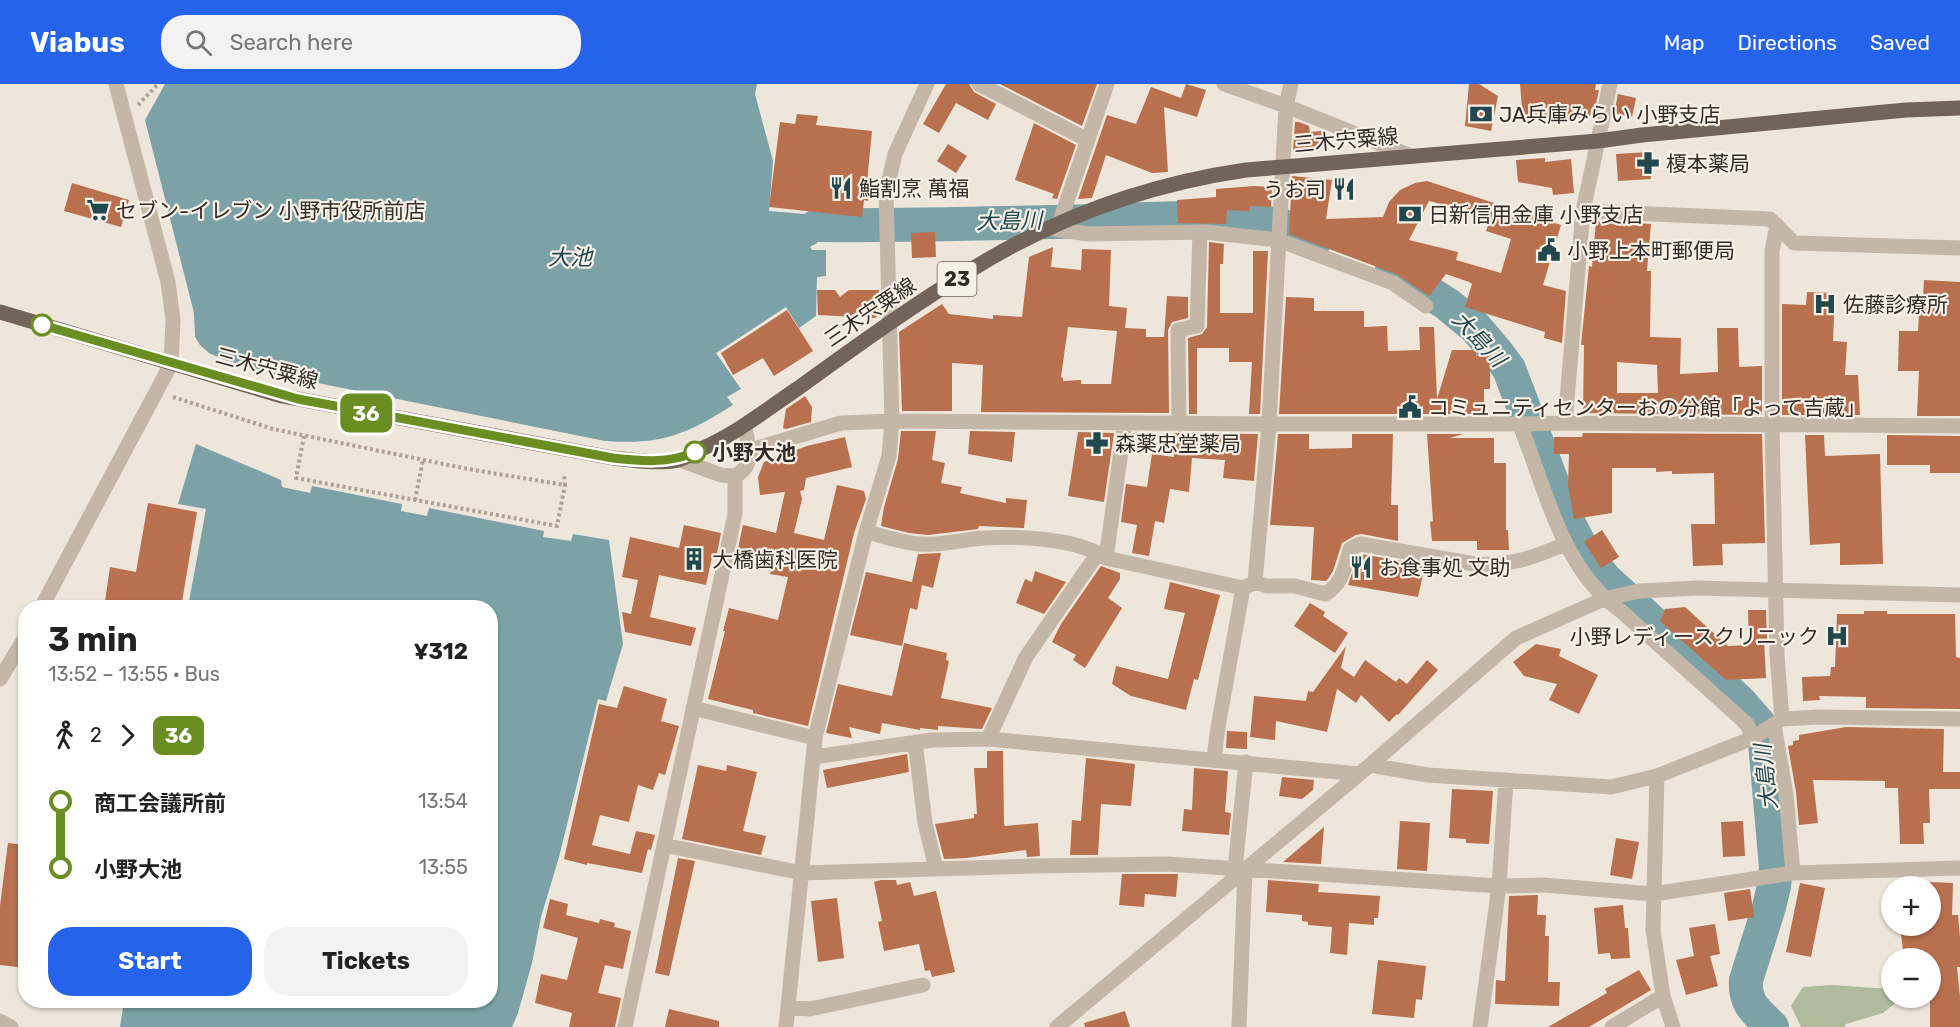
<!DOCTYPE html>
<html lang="en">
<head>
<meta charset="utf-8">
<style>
  :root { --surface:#fff; --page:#f2f2f2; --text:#222; --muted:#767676; --accent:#2563eb }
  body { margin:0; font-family:Rubik,"Noto Sans JP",sans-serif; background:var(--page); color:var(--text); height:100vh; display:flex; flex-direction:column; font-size:22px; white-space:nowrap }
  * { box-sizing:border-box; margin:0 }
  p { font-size:20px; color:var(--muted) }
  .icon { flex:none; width:33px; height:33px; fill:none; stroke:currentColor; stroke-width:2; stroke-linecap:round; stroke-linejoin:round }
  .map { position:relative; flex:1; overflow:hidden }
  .sheet { position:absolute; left:18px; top:516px; width:480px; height:408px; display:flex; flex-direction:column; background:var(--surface); border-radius:24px; box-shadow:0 2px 4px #0004 }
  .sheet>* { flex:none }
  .badge { padding:0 12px; border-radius:9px; font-size:21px; line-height:39px }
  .fabs { position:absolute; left:1881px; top:792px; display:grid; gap:12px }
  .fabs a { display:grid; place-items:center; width:60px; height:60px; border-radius:50%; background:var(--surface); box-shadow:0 2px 4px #0004; font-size:30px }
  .map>.badge { position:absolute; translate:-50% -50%; box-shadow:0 0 0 3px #fff }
  .legs { display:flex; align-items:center; gap:9px; height:66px; padding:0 30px; font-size:20px }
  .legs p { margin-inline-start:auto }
  .summary { display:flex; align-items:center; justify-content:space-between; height:102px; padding:0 30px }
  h1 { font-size:33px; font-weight:700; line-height:45px }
  .button { display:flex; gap:12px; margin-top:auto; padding:12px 30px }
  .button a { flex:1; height:69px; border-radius:24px; background:var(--accent); color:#fff; font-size:24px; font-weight:700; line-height:69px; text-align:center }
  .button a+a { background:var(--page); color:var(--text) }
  ul { padding:0 30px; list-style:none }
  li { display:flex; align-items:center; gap:21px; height:66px; font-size:22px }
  li i { display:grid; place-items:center; width:9px; height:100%; margin:0 8px; background:currentColor }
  li i::after { content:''; width:15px; height:15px; margin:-8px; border:4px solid; border-radius:50%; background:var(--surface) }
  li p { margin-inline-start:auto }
  li:first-child i { background:linear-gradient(#0000 50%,currentColor 0) }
  li:last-child i { background:linear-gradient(currentColor 50%,#0000 0) }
  header { display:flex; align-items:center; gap:36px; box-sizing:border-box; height:84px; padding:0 30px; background:var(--accent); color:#fff }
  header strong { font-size:28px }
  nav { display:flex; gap:33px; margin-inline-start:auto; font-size:21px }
  .search { width:420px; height:54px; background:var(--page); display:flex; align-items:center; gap:15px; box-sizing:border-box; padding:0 21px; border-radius:24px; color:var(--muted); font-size:22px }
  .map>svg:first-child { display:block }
  .green { fill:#aebb9c }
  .water { fill:#7ca2a8 }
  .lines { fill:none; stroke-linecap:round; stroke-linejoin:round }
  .river { stroke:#7ca2a8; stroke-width:34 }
  .building { fill:#b8704e; fill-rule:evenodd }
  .path { stroke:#b0a192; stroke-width:4; stroke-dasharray:3 3; stroke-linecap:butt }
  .minor { stroke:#c5b7a7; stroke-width:15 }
  .major { stroke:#736459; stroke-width:15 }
  .line-1-casing { stroke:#fff; stroke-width:14 }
  .line-1 { stroke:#6b8e23; stroke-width:9 }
  .stop-1-dot { fill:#fff; stroke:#6b8e23; stroke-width:3 }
  .labels { text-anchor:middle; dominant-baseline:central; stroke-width:4.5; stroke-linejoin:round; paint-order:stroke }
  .shield { fill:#f7f0e6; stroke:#6d6660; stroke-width:1.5 }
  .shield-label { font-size:20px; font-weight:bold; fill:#322b27 }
  .poi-label { font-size:21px; fill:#322b27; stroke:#f7f0e6; text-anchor:start }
  .street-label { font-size:21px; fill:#322b27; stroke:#f7f0e6 }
  .stop-label { font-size:21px; font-weight:bold; fill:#322b27; stroke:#f7f0e6; text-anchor:start }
  .water-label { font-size:22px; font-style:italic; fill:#21484f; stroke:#f7f0e6 }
</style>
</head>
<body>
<header>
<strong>Viabus</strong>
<div class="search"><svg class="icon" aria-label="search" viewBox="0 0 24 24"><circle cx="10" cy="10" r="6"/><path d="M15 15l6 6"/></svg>Search here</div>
<nav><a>Map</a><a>Directions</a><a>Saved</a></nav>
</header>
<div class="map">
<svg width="1960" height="943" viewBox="0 0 1960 943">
  <rect width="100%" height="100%" fill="#eee6da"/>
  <path class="green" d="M1832 901 1891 905 1892 914H1902L1883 929 1846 940 1844 943H1801L1791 922 1803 903Z"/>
  <path class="water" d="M165 0H757L755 10 773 77 769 127 817 131V159L810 163 812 166H826V192L817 193 816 232 799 244 786 223 716 269 741 305 727 313 733 321C685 351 662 361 605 357L278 291 222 275 209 269 200 261 195 253 194 229 145 36Z
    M196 360 281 396 282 403 310 409 312 402 402 420 401 427 427 432 429 424 544 447 543 453 571 457 573 450 609 456 623 560 606 617 598 615 559 773 541 833 532 879 518 929 512 943H120L124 917 490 916V524L188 523 206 425 178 420Z"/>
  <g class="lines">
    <path class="river" d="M818 141C911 142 1004 139 1097 137 1164 135 1255 126 1318 153
      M1392 185 1447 220 1475 243 1498 270 1509 285 1565 432 1584 469 1605 495 1739 617 1760 641 1765 659 1776 783 1774 802 1769 823 1746 896C1744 920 1757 928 1772 943"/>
  </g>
  <path class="building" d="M946 0H969L974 8 996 20 988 36 956 19 939 49 923 40Z
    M1000 0H1097L1082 42Z
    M1186 0 1206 6 1197 33 1164 23 1168 88 1152 89 1106 71 1092 114 1078 115 1107 31 1136 40 1151 3 1181 14Z
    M1469 0H1479L1498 12 1491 47 1465 42Z
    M1520 0H1596L1595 6H1599L1595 25H1591L1590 33 1523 37Z
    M1618 10 1636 14 1632 33 1614 29Z
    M797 30 818 32 816 41 872 47 867 98H870L868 117 864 116 862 133 769 123 780 38 795 40Z
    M1295 38H1299L1309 42 1310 48 1321 47 1326 48 1327 62 1293 66Z
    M1034 39 1076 61 1057 115 1052 114 1054 110 1015 96Z
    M948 60 967 72 956 89 937 77Z
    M1649 68 1651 95 1618 97 1616 70Z
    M1545 74V78L1571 75 1574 109 1553 111 1552 104 1518 98 1516 76Z
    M1292 92 1332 96 1326 135 1383 133 1389 118 1400 106 1415 99 1427 97 1561 141 1543 201 1566 207 1562 259 1544 254 1545 248 1465 223 1472 200 1469 198 1446 190 1429 212 1396 190 1289 150ZM1429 117 1491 133 1486 147 1511 155 1501 189 1456 176 1458 168 1409 156Z
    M72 99 129 116 121 143 64 127Z
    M1254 102 1272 103 1271 123 1249 122V127L1227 126 1226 140 1178 139 1177 116 1216 113V105Z
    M1596 137 1651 140 1647 187H1651L1650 253 1681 254 1680 290 1718 288 1717 244H1738L1739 283 1762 282V331L1583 329 1584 261H1581L1589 182 1592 183ZM1617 278 1657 281 1658 309H1617Z
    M935 148 936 173 912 174 911 149Z
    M1209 158 1224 160 1223 180H1220V229H1253V167H1268L1260 330H1249L1252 278H1229V264H1197V330H1189L1188 254 1202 250 1207 243Z
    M1053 163 1051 183 1081 186 1082 165 1111 166 1109 222 1127 224 1125 244 1146 245V253H1164L1167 212 1188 213V234L1172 238 1168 246 1169 329 981 328 983 281 952 279V327H902L899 248 942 220 949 230 993 235V231L1022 233 1029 173ZM1068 243 1117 247 1111 300H1081V296L1063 297V294L1061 293Z
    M1924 196 1960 198V332H1917L1919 287H1898L1899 247H1918L1920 213H1923Z
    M817 206H835L840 213 849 206H879V230L875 234 818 231Z
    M1807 208 1835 209 1833 257 1847 258 1845 291H1858L1860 331H1782V220L1806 221Z
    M1286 213 1314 214V227H1364V243L1387 242 1388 267 1420 266 1419 243H1434L1437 315 1452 266H1476V272H1490V305H1484V330H1279Z
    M787 226 813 267 774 292 763 274 733 291 721 269Z
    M805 312 812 323 811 338 786 345 783 344 786 325Z
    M901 347H936L932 376 945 379 941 399 962 403 960 409 1006 419V414L1027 416 1024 444 979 442 978 445 928 451 909 449 881 442 884 423 898 375Z
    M970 347 1015 348 1012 378 968 370Z
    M1078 348 1114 349 1104 418 1068 412Z
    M1133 349H1145L1144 364 1131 363Z
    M1175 349 1258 350 1254 397 1223 394 1225 376 1192 374 1189 408 1170 405 1164 439 1155 437 1149 472 1132 469 1137 441 1121 438 1126 400 1147 403 1152 370 1174 373Z
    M1583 349 1762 350 1765 459 1722 460 1723 481 1693 482 1691 440H1715L1714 389 1672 390V387L1656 388V384H1612V429L1574 435 1568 401 1569 370H1554V353H1582Z
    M1278 350H1309V365L1352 364V350H1393L1391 421H1398V457L1362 450 1356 451 1342 459 1333 487 1328 495 1326 497 1311 496 1314 443 1270 441Z
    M1427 350H1463L1450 354H1494V379H1506V446H1508L1509 466H1477V457H1432L1430 438 1433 437Z
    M1805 351H1824L1825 372 1880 370 1883 480 1840 481V459L1810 461Z
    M1887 351 1960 352V389H1930V381H1887Z
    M845 353 852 383 806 394 804 406 800 407 802 415 794 449 824 456 837 401 864 407 866 415 854 449 808 642 753 629V626L708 615 725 547H723L729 524 778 536 788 493 770 490 771 487 735 478 743 441 776 449 785 408 760 411 758 393 764 378 807 362Z
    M148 419 197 428 181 524H104L110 483 136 488Z
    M684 441 721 449 716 474 712 473 706 501 659 491 650 533 696 544 691 562 625 548 622 528 631 530 638 496 622 493 630 453 679 464Z
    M1602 446 1619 473 1601 484 1584 458Z
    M941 469 933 504 922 501 917 526 910 524 902 562 850 551 866 488 912 498 918 470Z
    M1361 470 1425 481 1418 513 1348 501 1358 472Z
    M1101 482 1120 489V495L1108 514 1122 524 1085 584 1073 576 1076 571 1052 558 1061 540Z
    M1035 487 1066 498 1044 530 1016 519 1025 495 1032 498Z
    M1170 498 1220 511 1198 596 1194 595 1186 626 1131 612 1112 600 1116 582 1168 595 1185 529 1164 525Z
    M1310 519 1325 528 1323 532 1348 549 1335 569 1294 542Z
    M1685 523 1728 562 1749 561 1748 526H1766L1767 556H1764L1766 594 1726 596 1660 537 1665 525Z
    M1864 527H1887V530H1955L1956 573 1960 574V625L1866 624V613L1819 612 1820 616 1803 617 1802 593 1830 592 1831 583H1835L1837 530H1864Z
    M904 559 947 569 946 576 949 577 941 614 992 624 982 645 938 642V646L920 644V646L882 639 880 650 849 643 852 654 826 649 838 600 892 612Z
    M1536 560 1561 565 1559 572 1598 591 1579 630 1549 616 1557 600 1524 592 1513 578Z
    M1346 562 1341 584 1354 593 1365 576 1396 598 1399 594 1407 600 1427 576 1438 586 1398 631 1397 630 1389 638 1361 611 1356 619 1337 605 1327 648 1276 637 1275 656 1250 653 1254 612 1306 617 1308 607 1313 608Z
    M624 602 667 615 661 637 679 642 665 691 659 689 653 706 638 701 629 738 600 731 592 761 630 770 636 747 655 751 651 766 648 765 642 789 587 779V781L564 775 599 620 617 624Z
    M1846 643 1944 645 1943 688H1960V705H1929L1930 739H1923L1924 760H1900L1898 704H1885V697L1813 696 1818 739 1799 741 1796 708 1788 662 1793 661V657L1799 656V651Z
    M1227 647 1247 648V665L1226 664Z
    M987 667H1003L1004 740 1005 742 1038 739 1040 772 1027 773 1026 766 966 774 944 775 935 740 974 734V730H977L974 684H987Z
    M907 670 909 688 827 704 823 686Z
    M1086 674 1135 680 1131 722 1101 720 1098 771H1070L1072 736 1081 737Z
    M698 681 726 687 727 681 757 688 743 747 766 752 761 771 682 755Z
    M1194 684 1228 687 1225 728 1231 729 1229 751 1182 747 1184 725 1192 726Z
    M1282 693 1314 696 1313 706 1302 715 1279 712Z
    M1452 705 1493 707 1489 760 1466 759V755L1449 754Z
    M1400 737 1430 739 1427 787 1397 785Z
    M1743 737 1745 772 1723 773 1721 738Z
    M1324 743 1321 780 1283 778Z
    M1616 754 1639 758 1632 795 1610 791Z
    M8 759 26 761V884L0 881V822Z
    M678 774 695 777 669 892 655 889Z
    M1122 790H1178L1176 813 1145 810 1144 823 1119 821Z
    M881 796H896L897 801 910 798 914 812 936 807 955 888 932 893 930 886 925 887 919 860 884 867 878 838 882 837 874 798Z
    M1268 796 1319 800 1318 808 1380 812 1378 834H1374V841L1349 839 1347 871 1330 869 1332 843 1308 841V838L1302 837V831L1266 828Z
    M1930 798 1953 799 1952 831H1958L1960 854V883H1957L1960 913V943H1930V874H1904L1900 842H1930Z
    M1800 799 1825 804 1811 873 1786 868Z
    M1750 805 1754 833 1728 837 1724 809Z
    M1538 811 1537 831H1546L1545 852H1549L1548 898H1560L1559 922 1495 920 1496 896 1505 897 1509 812Z
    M837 814 844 874 818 878 811 817Z
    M550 815 568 820 566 831 599 839 600 835 615 839 614 843 631 847 623 885 605 881 598 909 621 914 615 943H569L572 929 535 919 541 890 567 896 578 854 543 844Z
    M1623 821 1625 844H1628L1630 874 1611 875 1610 869 1598 870 1594 824Z
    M1715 840 1720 870 1710 872 1718 902 1686 911 1676 876 1694 872 1689 844Z
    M1378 876 1426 882 1422 916 1416 915 1414 934 1372 930Z
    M1639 886 1651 906 1589 943H1548L1607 909 1605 905Z
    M669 925 719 937V943H665Z
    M1125 927 1130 943H1085L1084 939Z"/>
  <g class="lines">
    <path class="path" d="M138 21 158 0
      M173 313 273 345 468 385 565 401 564 390
      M304 352 296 394 557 442 565 401
      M415 416 423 376"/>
    <path class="minor" d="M979 0 1088 56
      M1224 0 1286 22 1411 72
      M1583 127 1770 135 1794 159 1960 164
      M1060 137 1107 0
      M1777 141 1772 167V341L1777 571 1782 635
      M1048 144 1088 150 1205 148 1278 156 1393 199 1426 222
      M1565 339 1583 127 1610 0
      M1179 340 1178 246 1197 242 1200 148
      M1520 340C1545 404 1562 486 1621 527L1747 640 1753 654
      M751 366 841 339 892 337 1269 340H1520L1565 339 1960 342
      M680 376 721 391 735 392
      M866 448C884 452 903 459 920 460 941 462 964 455 985 454 1019 452 1076 454 1106 474L1243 504 1255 498 1269 340 1286 22 1291 0
      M1106 474 1125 339
      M1255 498 1267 502H1295L1325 510C1342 501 1345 483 1350 465L1360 460 1475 480C1510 482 1533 474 1565 460
      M41 524 171 280 173 236 168 198 116 0
      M0 595 26 552
      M693 624 815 654
      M1774 641 1786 710 1793 789
      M988 655 1026 573 1098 469
      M915 658 925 739 936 785
      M814 673 932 656 988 655 1359 690
      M1214 675 1218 643 1243 504
      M1370 681 1428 691 1611 703 1657 692 1753 654 1782 635 1819 633 1960 635
      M1657 692 1653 846 1663 912 1673 943
      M664 761 802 789 1036 782 1167 780 1499 802 1544 801 1653 810 1793 789 1960 784
      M1235 785 1246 678
      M788 923 810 925 923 901
      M0 937 11 943
      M625 943 735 430V392C756 382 749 360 744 342
      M786 943 815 654 866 448 889 372 892 337 886 108 895 70 927 0
      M1057 943 1370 681 1516 554 1604 515 1639 507 1698 504 1960 511
      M1239 943 1245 786
      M1480 943 1499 802 1506 696
      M1612 943 1663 912"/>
    <path class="major" d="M0 228 282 312 613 374C632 376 662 381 681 375 688 373 695 368 701 365 736 350 766 326 797 305 855 263 913 221 974 184 1057 133 1150 100 1246 86L1598 57 1642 51 1906 26 1960 24"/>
  </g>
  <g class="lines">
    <g class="line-1-casing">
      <path id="line-1" d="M42 241 298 315 613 374C640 377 669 380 695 368"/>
    </g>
    <use href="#line-1" class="line-1"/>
  </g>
  <defs>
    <g id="bank-bare" transform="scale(1.8)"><path d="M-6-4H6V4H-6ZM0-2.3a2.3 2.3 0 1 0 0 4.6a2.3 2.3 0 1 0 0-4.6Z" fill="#21484f" stroke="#f7f0e6" stroke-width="2.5" paint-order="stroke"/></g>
    <g id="pharmacy-bare" transform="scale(1.8)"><path d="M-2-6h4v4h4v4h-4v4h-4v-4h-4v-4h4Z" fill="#21484f" stroke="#f7f0e6" stroke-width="2.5" paint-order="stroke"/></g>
    <g id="restaurant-bare" transform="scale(1.8)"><path d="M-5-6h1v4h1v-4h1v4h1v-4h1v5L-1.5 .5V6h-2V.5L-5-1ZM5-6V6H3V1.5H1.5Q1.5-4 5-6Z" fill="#21484f" stroke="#f7f0e6" stroke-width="2.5" paint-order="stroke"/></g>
    <g id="supermarket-bare" transform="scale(1.8)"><path d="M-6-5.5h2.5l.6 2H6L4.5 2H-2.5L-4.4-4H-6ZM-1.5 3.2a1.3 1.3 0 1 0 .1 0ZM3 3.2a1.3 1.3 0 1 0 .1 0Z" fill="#21484f" stroke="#f7f0e6" stroke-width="2.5" paint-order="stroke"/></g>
    <g id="civic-bare" transform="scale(1.8)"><path d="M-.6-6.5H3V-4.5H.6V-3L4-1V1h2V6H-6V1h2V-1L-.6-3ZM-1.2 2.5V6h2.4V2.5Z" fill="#21484f" stroke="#f7f0e6" stroke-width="2.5" paint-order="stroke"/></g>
    <g id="hospital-bare" transform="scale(1.8)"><path d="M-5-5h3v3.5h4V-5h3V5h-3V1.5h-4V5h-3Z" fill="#21484f" stroke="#f7f0e6" stroke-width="2.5" paint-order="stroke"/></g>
    <g id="building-bare" transform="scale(1.8)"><path d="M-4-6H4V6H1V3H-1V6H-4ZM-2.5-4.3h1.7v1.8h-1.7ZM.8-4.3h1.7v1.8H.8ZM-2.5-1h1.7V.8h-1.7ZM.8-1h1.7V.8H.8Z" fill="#21484f" stroke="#f7f0e6" stroke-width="2.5" paint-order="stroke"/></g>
  </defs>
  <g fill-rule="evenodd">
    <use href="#bank-bare" x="1481" y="30"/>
    <use href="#pharmacy-bare" x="1648" y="79"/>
    <use href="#restaurant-bare" x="841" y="104"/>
    <use href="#restaurant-bare" x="1344" y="105"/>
    <use href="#supermarket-bare" x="98" y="126"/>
    <use href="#bank-bare" x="1410" y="130"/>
    <use href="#civic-bare" x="1549" y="166"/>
    <use href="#hospital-bare" x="1825" y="220"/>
    <use href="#civic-bare" x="1410" y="323"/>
    <use href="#pharmacy-bare" x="1097" y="359"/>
    <use href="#building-bare" x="694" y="475"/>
    <use href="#restaurant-bare" x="1361" y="483"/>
    <use href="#hospital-bare" x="1837" y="552"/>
  </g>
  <g class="stop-1-dot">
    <circle cx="42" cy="241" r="10"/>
    <circle cx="695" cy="368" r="10"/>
  </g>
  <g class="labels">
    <rect class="shield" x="937.5" y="178" width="39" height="34" rx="4.5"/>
    <g class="shield-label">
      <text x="957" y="195">23</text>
    </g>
    <g class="poi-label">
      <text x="1499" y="30">JA兵庫みらい 小野支店</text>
      <text x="1666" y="79">榎本薬局</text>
      <text x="859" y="104">鮨割烹 萬福</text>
      <text x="1326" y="105" text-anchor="end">うお司</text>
      <text x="116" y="126">セブン-イレブン 小野市役所前店</text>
      <text x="1428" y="130">日新信用金庫 小野支店</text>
      <text x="1567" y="166">小野上本町郵便局</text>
      <text x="1843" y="220">佐藤診療所</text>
      <text x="1428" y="323">コミュニティセンターおの分館「よって吉蔵」</text>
      <text x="1115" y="359">森薬忠堂薬局</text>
      <text x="712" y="475">大橋歯科医院</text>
      <text x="1379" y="483">お食事処 文助</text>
      <text x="1819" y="552" text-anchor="end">小野レディースクリニック</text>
    </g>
    <g class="street-label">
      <text transform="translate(1346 56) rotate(-5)">三木宍粟線</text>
      <text transform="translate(870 228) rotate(-34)">三木宍粟線</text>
      <text transform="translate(267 284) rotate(15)">三木宍粟線</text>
    </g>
    <g class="stop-label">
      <text x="712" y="368">小野大池</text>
    </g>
    <g class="water-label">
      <text transform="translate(1009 137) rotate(-1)">大島川</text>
      <text x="570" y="173">大池</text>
      <text transform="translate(1479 255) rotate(47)">大島川</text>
      <text transform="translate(1766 693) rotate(-96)">大島川</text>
    </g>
  </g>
</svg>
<div class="fabs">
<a>+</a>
<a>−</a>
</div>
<b class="badge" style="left:366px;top:329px;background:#6b8e23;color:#fff">36</b>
<section class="sheet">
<div class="summary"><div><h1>3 min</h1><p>13:52 – 13:55 · Bus</p></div><b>¥312</b></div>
<div class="legs"><svg class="icon" aria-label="walk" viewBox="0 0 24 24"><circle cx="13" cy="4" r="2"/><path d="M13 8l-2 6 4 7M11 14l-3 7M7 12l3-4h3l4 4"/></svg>2<svg class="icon" aria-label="forward" viewBox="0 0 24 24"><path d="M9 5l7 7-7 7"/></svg><b class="badge" style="background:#6b8e23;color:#fff">36</b></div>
<ul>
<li><i style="color:#6b8e23"></i><b>商工会議所前</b><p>13:54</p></li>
<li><i style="color:#6b8e23"></i><b>小野大池</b><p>13:55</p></li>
</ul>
<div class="button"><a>Start</a><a>Tickets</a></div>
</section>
</div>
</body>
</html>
